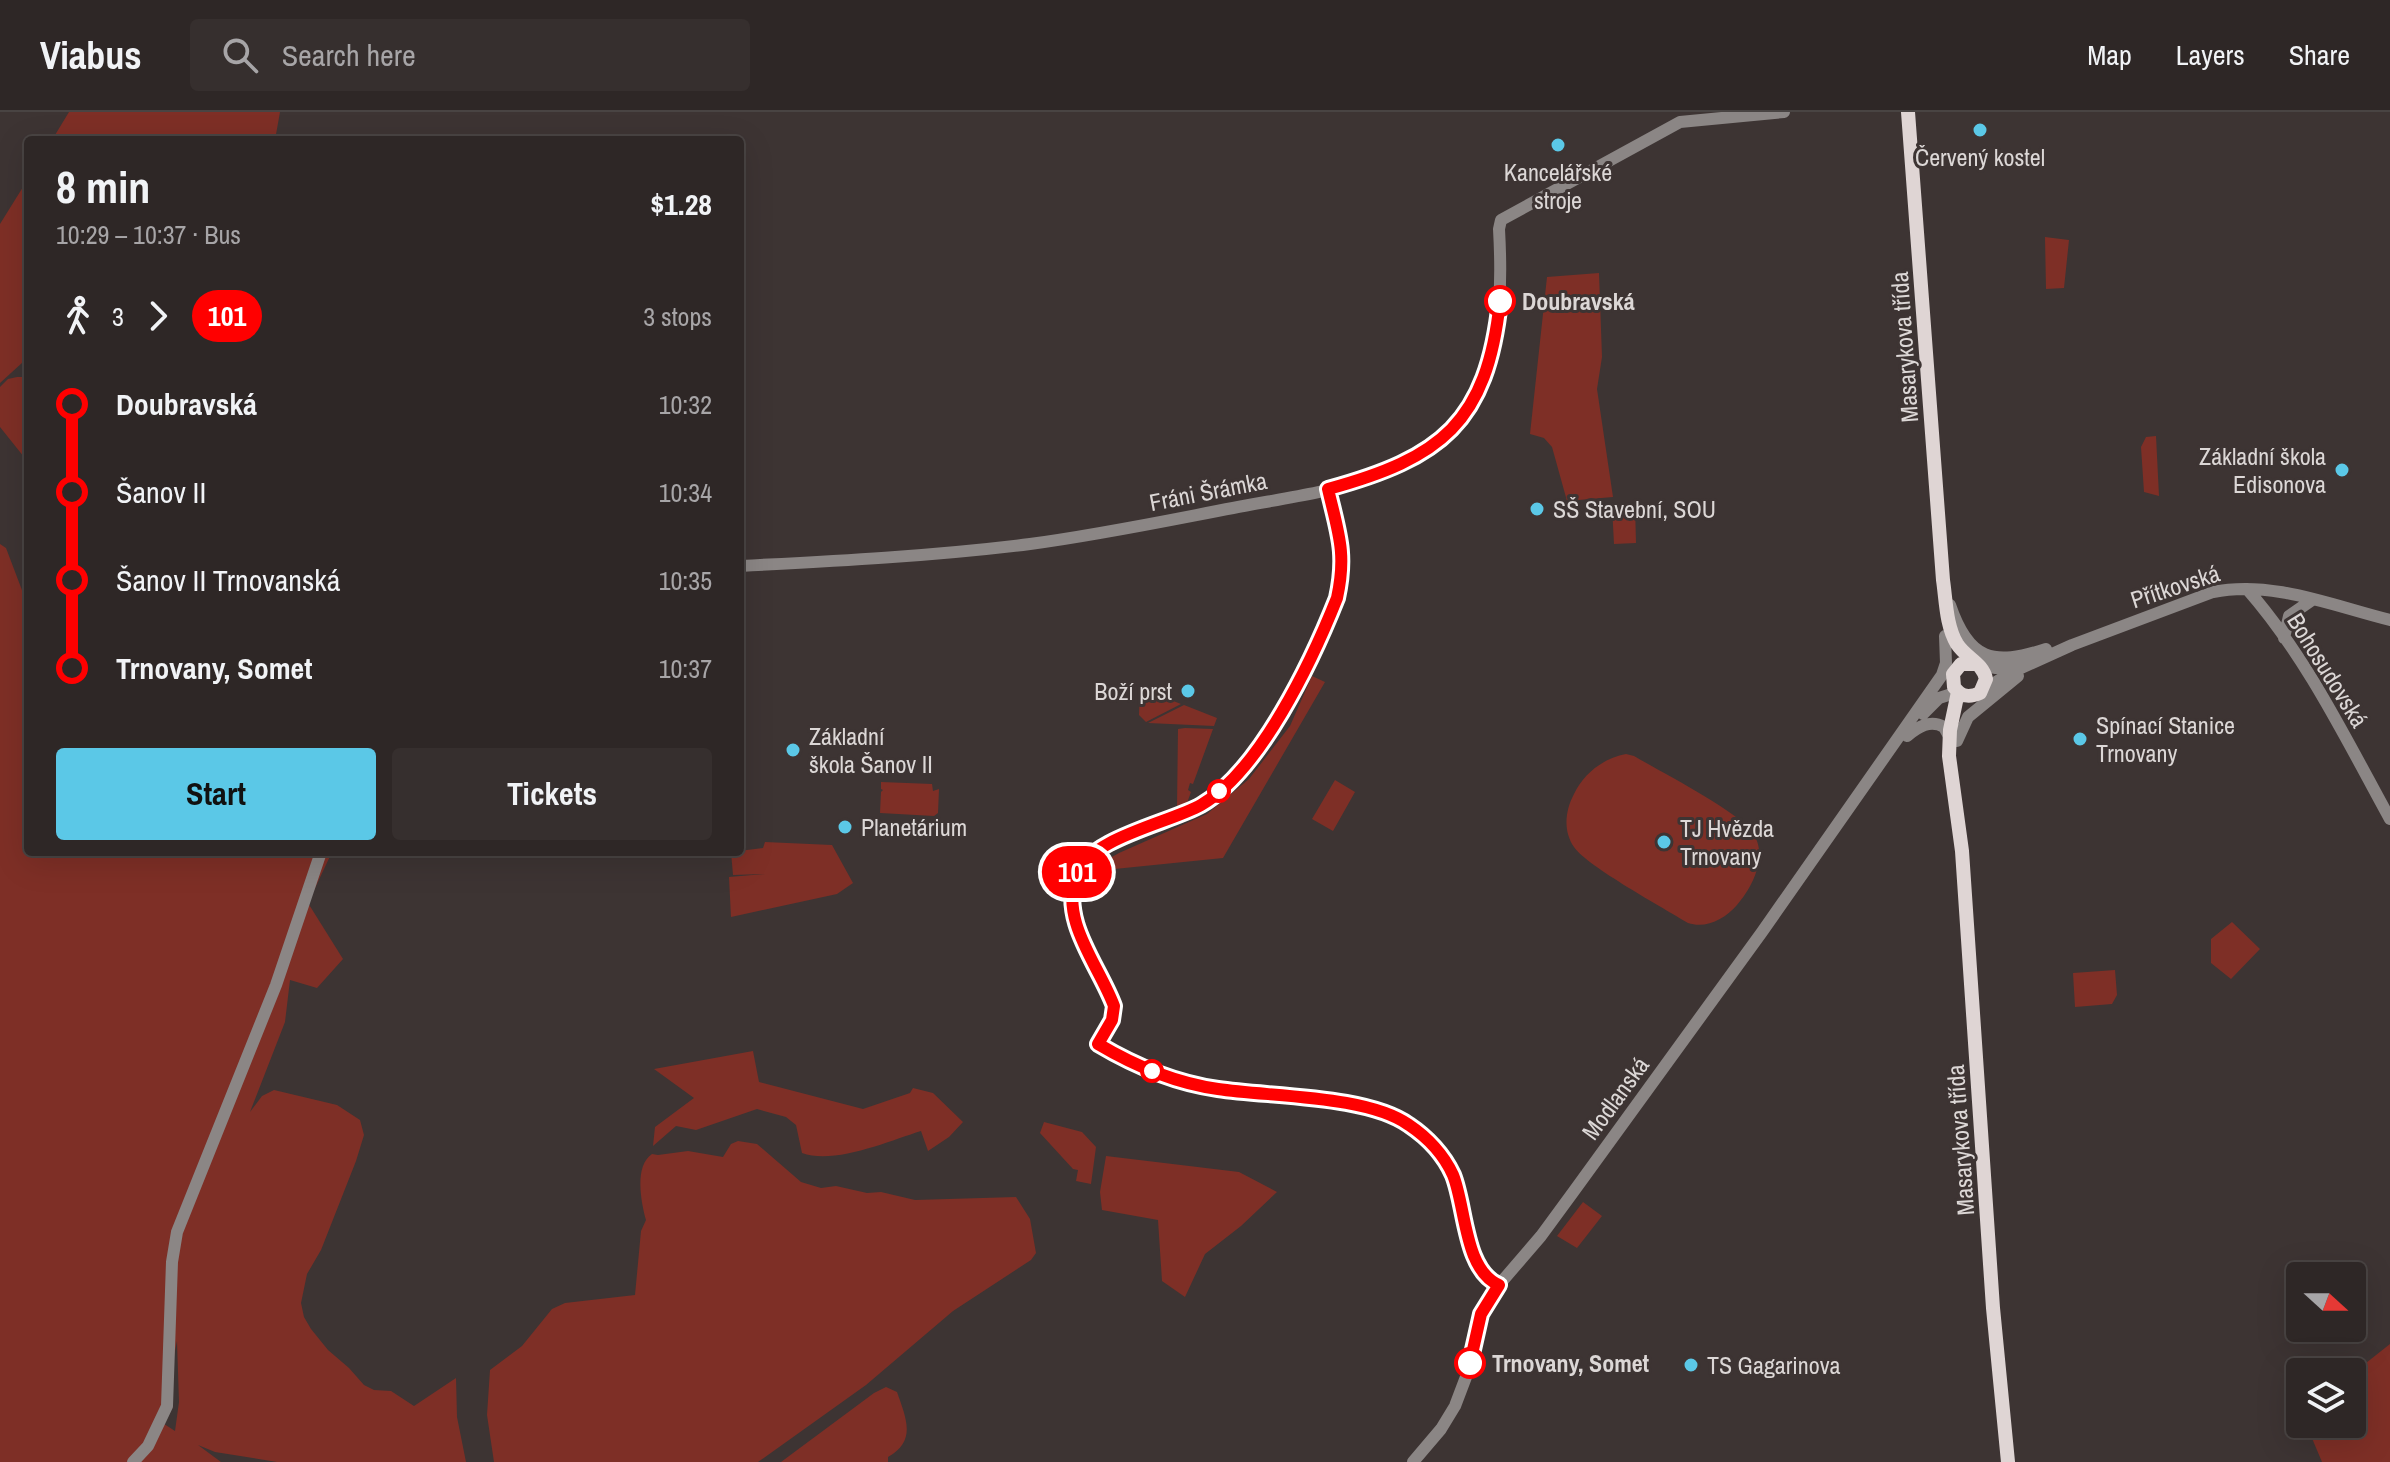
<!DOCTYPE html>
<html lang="en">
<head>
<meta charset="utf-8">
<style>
  :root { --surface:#2e2726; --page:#362f2e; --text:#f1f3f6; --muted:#a7a5a7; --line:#494443; --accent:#5bc8e7 }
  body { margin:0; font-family:"Archivo Narrow",sans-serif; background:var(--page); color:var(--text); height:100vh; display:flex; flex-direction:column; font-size:30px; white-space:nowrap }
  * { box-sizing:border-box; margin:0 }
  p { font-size:26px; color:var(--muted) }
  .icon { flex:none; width:44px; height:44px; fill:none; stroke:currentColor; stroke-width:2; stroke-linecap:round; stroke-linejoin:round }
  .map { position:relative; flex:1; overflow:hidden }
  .side { position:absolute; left:24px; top:24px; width:720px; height:720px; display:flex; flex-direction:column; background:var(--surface); border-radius:8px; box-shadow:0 8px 32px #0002,0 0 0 2px var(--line) }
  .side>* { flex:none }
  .badge { padding:0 16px; border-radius:26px; font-size:28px; line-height:52px }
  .needle { width:52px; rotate:111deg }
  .tools { position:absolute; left:2286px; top:1150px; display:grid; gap:16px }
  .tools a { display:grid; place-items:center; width:80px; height:80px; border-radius:8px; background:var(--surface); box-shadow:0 8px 32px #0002,0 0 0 2px var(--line); font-size:40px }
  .map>.badge { position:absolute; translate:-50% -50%; box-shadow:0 0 0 4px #fff }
  .legs { display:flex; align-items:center; gap:12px; height:88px; padding:0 32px; font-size:26px }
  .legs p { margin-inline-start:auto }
  .overview { display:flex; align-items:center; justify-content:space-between; height:136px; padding:0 32px }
  h1 { font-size:44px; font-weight:700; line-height:60px }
  .primary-button { display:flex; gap:16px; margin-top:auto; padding:16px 32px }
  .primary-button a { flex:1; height:92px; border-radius:8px; background:var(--accent); color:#111; font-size:32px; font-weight:700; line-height:92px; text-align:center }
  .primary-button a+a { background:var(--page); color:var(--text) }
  ul { padding:0 32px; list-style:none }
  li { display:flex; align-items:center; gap:28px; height:88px; font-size:30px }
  li i { display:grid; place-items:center; width:12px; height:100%; margin:0 10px; background:currentColor }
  li i::after { content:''; width:20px; height:20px; margin:-10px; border:6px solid; border-radius:50%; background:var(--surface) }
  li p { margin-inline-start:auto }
  li:first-child i { background:linear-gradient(#0000 50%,currentColor 0) }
  li:last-child i { background:linear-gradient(currentColor 50%,#0000 0) }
  header { display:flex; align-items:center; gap:48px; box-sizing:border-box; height:112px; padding:0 40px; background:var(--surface); border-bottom:2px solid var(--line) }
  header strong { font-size:38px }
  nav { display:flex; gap:44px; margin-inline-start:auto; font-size:28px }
  .search { width:560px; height:72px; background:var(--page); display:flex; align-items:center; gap:20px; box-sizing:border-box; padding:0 28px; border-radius:8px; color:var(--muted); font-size:30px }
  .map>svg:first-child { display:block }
  .green { fill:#7e2f26; fill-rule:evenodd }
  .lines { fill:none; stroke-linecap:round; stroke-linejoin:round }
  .tertiary { stroke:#8b8685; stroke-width:12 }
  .primary { stroke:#dfd5d4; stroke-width:14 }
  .line-1-casing { stroke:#fff; stroke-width:18 }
  .line-1 { stroke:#f00; stroke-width:12 }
  .poi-dot { fill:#5bc8e7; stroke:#3d3433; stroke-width:3 }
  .stop-1-dot { fill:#fff; stroke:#f00; stroke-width:4 }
  .labels { text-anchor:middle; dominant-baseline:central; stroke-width:6; stroke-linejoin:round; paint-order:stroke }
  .poi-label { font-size:24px; fill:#dcd7d6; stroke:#3d3433; text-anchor:start }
  .stop-label { font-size:24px; font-weight:bold; fill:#dcd7d6; stroke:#3d3433; text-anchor:start }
  .street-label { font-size:24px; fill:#dcd7d6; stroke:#3d3433 }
</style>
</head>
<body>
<header>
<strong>Viabus</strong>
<div class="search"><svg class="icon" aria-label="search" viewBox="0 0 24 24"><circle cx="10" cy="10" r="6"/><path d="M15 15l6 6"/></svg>Search here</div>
<nav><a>Map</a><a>Layers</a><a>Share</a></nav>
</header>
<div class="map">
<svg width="2390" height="1350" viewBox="0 0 2390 1350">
  <rect width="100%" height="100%" fill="#3d3433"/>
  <path class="green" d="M69 0H280L275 28H52Z
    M28 67V249L23 250 0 271V112Z
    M2045 125 2069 128 2064 176 2046 177Z
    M1599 161 1602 245 1597 277 1613 385 1567 389 1552 335 1544 326 1530 322 1547 165Z
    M17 265H28V350L0 315V275L8 267Z
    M2156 324 2159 384 2144 380 2141 335 2146 325Z
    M1635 393 1636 431 1614 432 1612 394Z
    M0 432 6 436 28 494V740H332L308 791 343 847 317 876 290 868 285 910 250 1000 262 984 274 978 337 993 360 1008 364 1023 356 1049 321 1138 307 1162 301 1191 304 1205 311 1217 328 1238 349 1256 364 1273 374 1278 391 1279 414 1294 456 1266 457 1305 466 1350H277L215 1340 198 1333 221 1350H0ZM177 1229 179 1290 175 1319 161 1310Z
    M1312 564 1325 570 1223 746 1085 760 1119 741 1207 702 1249 667 1290 614Z
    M1140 576 1181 592 1146 610 1139 603Z
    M1184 593 1217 606 1214 614 1148 611Z
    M1185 616 1213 617 1193 672 1190 671 1188 678 1191 680 1187 691 1177 696 1178 617Z
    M1626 642 1634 644C1661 660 1736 698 1752 720 1769 742 1753 775 1737 793 1725 807 1706 817 1688 811 1664 796 1588 755 1574 735 1563 719 1565 699 1574 682 1584 661 1604 646 1626 642Z
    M1335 668 1355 680 1333 719 1312 707Z
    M881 670 932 672 933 679 939 677 938 701 934 704 880 701 881 680 883 678 881 677Z
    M765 730 832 733 853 771 837 782 731 805 729 765 765 762 733 763 731 740 763 736Z
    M2232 810 2260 837 2231 867 2211 851V827Z
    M2115 858 2117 883 2112 892 2075 895 2073 861Z
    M753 939 759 970 863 997 910 981 913 976 933 981 963 1010 949 1025 928 1039 921 1019C889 1029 834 1053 802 1041L796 1013 786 1005 757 997 696 1018 676 1014 653 1034 655 1015 694 986 654 957Z
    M1044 1010 1082 1020 1096 1035 1091 1072 1076 1069 1078 1058 1073 1057 1040 1021Z
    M738 1029 757 1032 801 1070 821 1076 836 1074 867 1081 881 1080 915 1088 1016 1085 1030 1107 1036 1141 1031 1148 953 1199 866 1273 758 1350H494L487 1303 490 1258 522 1234 552 1197 565 1191 635 1183 641 1119 646 1108C641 1090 634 1054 652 1042L658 1043 688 1039 723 1045 731 1032Z
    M1106 1044 1239 1060 1277 1080 1241 1114 1205 1142 1185 1185 1162 1169 1158 1108 1102 1098 1100 1080Z
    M1583 1090 1602 1104 1577 1136 1557 1124Z
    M2390 1232V1350H2322L2306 1312H2352V1262Z
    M886 1275 897 1280C906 1306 917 1329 888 1345V1350H781L874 1281Z"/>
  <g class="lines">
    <path class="tertiary" d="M740 454C837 449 934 444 1030 432 1098 423 1165 409 1233 396 1303 382 1400 374 1451 318 1501 262 1503 188 1499 117L1501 108 1680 10 1784 0
      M2247 477C2306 544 2347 629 2390 707
      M1950 493C1969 549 1993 554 2046 537
      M2284 526 2289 504 2312 488
      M1979 553 1996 556 2017 552
      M1982 579 2010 561 2072 533 2213 480C2272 468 2333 494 2390 508
      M1923 602 1939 586 1958 580
      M1907 624C1918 615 1930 607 1944 615L1949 624
      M1957 629 1968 605 2018 564
      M133 1350 148 1334 167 1294 172 1150 177 1120 276 873 321 740
      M1413 1350 1441 1317 1455 1294 1466 1265 1481 1202 1492 1181 1541 1124 1574 1079 1762 820 1942 563 1946 551 1945 524"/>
    <path class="primary" d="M1908 0 1943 468C1946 488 1946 514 1957 532 1966 546 1983 551 1986 567L1980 581C1969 586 1961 585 1954 575L1953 562 1961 552H1976
      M1958 580 1950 618 1949 644 1962 739 1993 1196 2008 1350"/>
  </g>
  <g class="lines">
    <g class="line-1-casing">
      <path id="line-1" d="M1470 1251 1481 1202 1499 1173C1464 1158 1466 1095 1453 1063 1444 1043 1427 1025 1409 1013 1367 983 1271 985 1218 977 1175 971 1135 954 1098 932L1112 908 1114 894C1099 853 1060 810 1076 763 1089 726 1169 711 1201 693 1260 659 1312 549 1337 486 1347 441 1338 420 1328 377 1441 346 1487 311 1500 189"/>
    </g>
    <use href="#line-1" class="line-1"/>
  </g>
  <g class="poi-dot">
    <circle cx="1980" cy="18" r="8"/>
    <circle cx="1558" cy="33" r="8"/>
    <circle cx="2342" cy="358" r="8"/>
    <circle cx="1537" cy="397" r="8"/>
    <circle cx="1188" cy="579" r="8"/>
    <circle cx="2080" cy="627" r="8"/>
    <circle cx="793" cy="638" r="8"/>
    <circle cx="845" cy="715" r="8"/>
    <circle cx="1664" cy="730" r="8"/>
    <circle cx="1691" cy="1253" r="8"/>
  </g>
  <g class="stop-1-dot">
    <circle cx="1500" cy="189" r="14"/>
    <circle cx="1219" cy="679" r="10"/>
    <circle cx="1152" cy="959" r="10"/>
    <circle cx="1470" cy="1251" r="14"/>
  </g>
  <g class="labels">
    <g class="poi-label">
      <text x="1980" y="45" text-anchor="middle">Červený kostel</text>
      <text x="1558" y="60" text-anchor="middle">Kancelářské<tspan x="1558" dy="28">stroje</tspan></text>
      <text x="2326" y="344" text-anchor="end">Základní škola<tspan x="2326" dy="28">Edisonova</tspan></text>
      <text x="1553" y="397">SŠ Stavební, SOU</text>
      <text x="1172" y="579" text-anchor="end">Boží prst</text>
      <text x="2096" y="613">Spínací Stanice<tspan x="2096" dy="28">Trnovany</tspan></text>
      <text x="809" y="624">Základní<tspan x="809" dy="28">škola Šanov II</tspan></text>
      <text x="861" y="715">Planetárium</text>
      <text x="1680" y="716">TJ Hvězda<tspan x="1680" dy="28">Trnovany</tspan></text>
      <text x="1707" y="1253">TS Gagarinova</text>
    </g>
    <g class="stop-label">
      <text x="1522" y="189">Doubravská</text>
      <text x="1492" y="1251">Trnovany, Somet</text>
    </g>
    <g class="street-label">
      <text transform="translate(1904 235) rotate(-94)">Masarykova třída</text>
      <text transform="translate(1208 379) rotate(-11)">Fráni Šrámka</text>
      <text transform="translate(2175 474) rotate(-18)">Přítkovská</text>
      <text transform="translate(2328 558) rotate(58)">Bohosudovská</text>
      <text transform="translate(1615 986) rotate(-54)">Modlanská</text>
      <text transform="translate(1960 1028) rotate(-94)">Masarykova třída</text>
    </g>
  </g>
</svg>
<div class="tools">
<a><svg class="needle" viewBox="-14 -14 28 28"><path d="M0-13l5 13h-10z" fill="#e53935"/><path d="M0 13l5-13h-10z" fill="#a7a5a7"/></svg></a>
<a><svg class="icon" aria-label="layers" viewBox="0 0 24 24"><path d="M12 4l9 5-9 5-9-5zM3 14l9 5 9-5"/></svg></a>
</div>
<b class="badge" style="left:1077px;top:760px;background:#f00;color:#fff">101</b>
<section class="side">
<div class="overview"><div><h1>8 min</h1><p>10:29 – 10:37 · Bus</p></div><b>$1.28</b></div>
<div class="legs"><svg class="icon" aria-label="walk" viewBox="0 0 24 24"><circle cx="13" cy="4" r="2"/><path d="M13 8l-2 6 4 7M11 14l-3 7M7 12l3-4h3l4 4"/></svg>3<svg class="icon" aria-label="forward" viewBox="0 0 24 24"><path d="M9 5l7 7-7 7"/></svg><b class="badge" style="background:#f00;color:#fff">101</b><p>3 stops</p></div>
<ul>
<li><i style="color:#f00"></i><b>Doubravská</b><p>10:32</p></li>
<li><i style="color:#f00"></i><span>Šanov II</span><p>10:34</p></li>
<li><i style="color:#f00"></i><span>Šanov II Trnovanská</span><p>10:35</p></li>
<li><i style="color:#f00"></i><b>Trnovany, Somet</b><p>10:37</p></li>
</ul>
<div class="primary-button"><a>Start</a><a>Tickets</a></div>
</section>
</div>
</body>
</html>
